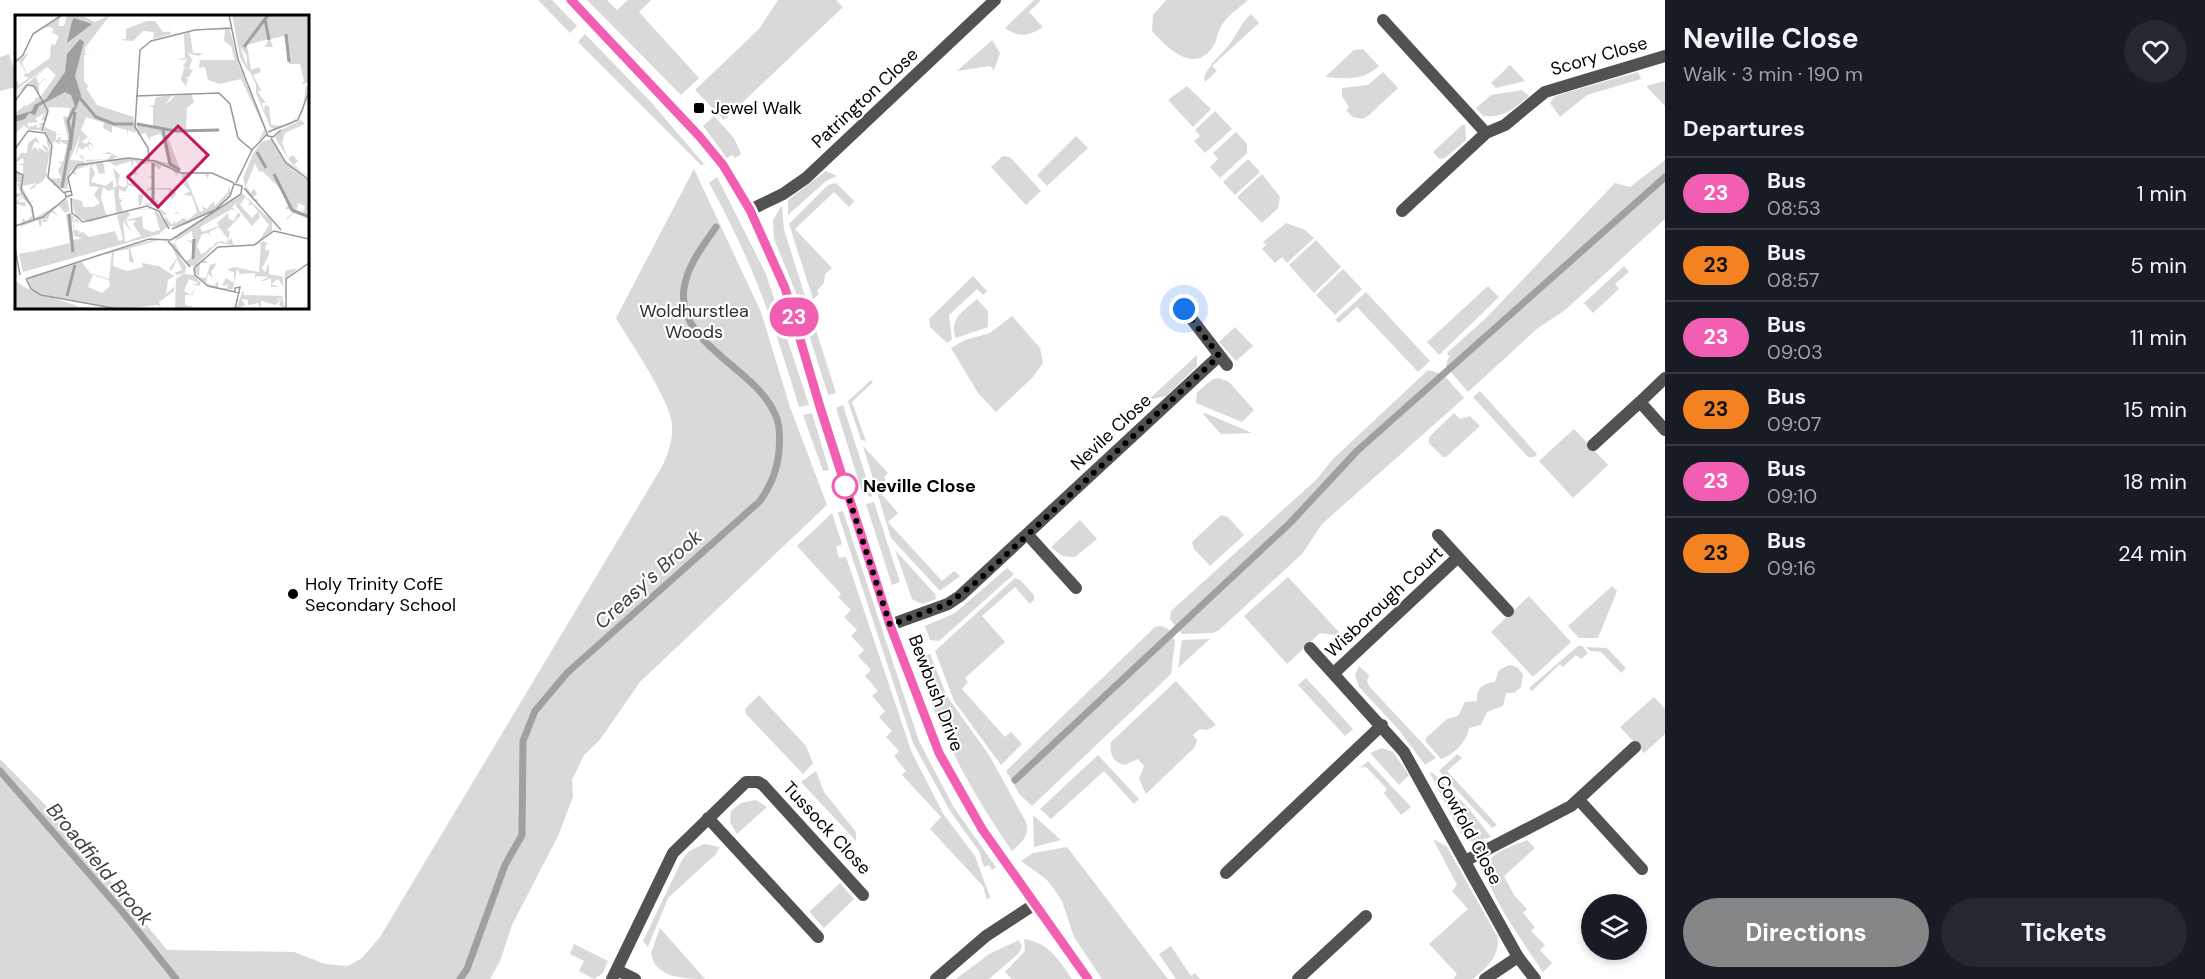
<!DOCTYPE html>
<html lang="en">
<head>
<meta charset="utf-8">
<style>
  :root { --surface:#171b24; --page:#242831; --text:#f1f3f6; --muted:#9ea1a6; --line:#363941; --accent:#858687 }
  body { margin:0; font-family:"DM Sans",sans-serif; background:var(--page); color:var(--text); height:100vh; display:flex; flex-direction:column; font-size:22px; white-space:nowrap }
  * { box-sizing:border-box; margin:0 }
  p { font-size:20px; color:var(--muted) }
  .icon { flex:none; width:33px; height:33px; fill:none; stroke:currentColor; stroke-width:2; stroke-linecap:round; stroke-linejoin:round }
  .map { position:relative; flex:1; overflow:hidden }
  .side { display:flex; flex-direction:column; background:var(--surface); width:540px }
  .side>* { flex:none }
  .badge { padding:0 12px; border-radius:20px; font-size:21px; line-height:39px }
  .buttons { position:absolute; left:1581px; top:894px; display:grid; gap:12px }
  .buttons a { display:grid; place-items:center; width:66px; height:66px; border-radius:50%; background:var(--surface); box-shadow:0 3px 9px #0003; font-size:30px }
  .you { position:absolute; width:30px; height:30px; margin:-15px; border:4px solid #fff; border-radius:50%; background:#1a73e8; box-shadow:0 0 0 9px #1a73e833 }
  .map>.badge { position:absolute; translate:-50% -50%; box-shadow:0 0 0 3px #fff }
  h2 { padding:0 18px; font-size:22px; line-height:54px }
  .round { display:grid; place-items:center; flex:none; width:63px; height:63px; border-radius:32px; background:var(--page) }
  .headline { display:flex; align-items:center; justify-content:space-between; height:102px; padding:0 18px }
  h1 { font-size:28px; font-weight:700; line-height:45px }
  .primary-button { display:flex; gap:12px; margin-top:auto; padding:12px 18px }
  .primary-button a { flex:1; height:69px; border-radius:36px; background:var(--accent); color:#fff; font-size:24px; font-weight:700; line-height:69px; text-align:center }
  .primary-button a+a { background:var(--page); color:var(--text) }
  ul { padding:0; list-style:none }
  li { display:flex; align-items:center; gap:18px; height:72px; padding:0 18px; border-top:2px solid var(--line) }
  li div { flex:1 }
  li b { display:block; font-size:22px }
  li em { font-style:normal }
  li .badge { min-width:66px; font-weight:700; text-align:center }
  main { display:flex; flex:1; min-height:0 }
  .map>svg:first-child { display:block }
  .green { fill:#d9d9d9 }
  .lines { fill:none; stroke-linecap:round; stroke-linejoin:round }
  .stream { stroke:#a0a0a0; stroke-width:7 }
  .minor { stroke:#525252; stroke-width:12 }
  .tertiary { stroke:#525252; stroke-width:12 }
  .line-casing { stroke:#fff; stroke-width:14 }
  .line { stroke:#f25fb2; stroke-width:9 }
  .walk { stroke:#000; stroke-width:6; stroke-dasharray:0 10.8 }
  .poi-dot { fill:#000; stroke:#fff; stroke-width:2 }
  .stop-dot { fill:#fff; stroke:#f25fb2; stroke-width:3 }
  .labels { text-anchor:middle; dominant-baseline:central; stroke-width:4.5; stroke-linejoin:round; paint-order:stroke }
  .street-label { font-size:18px; fill:#000; stroke:#fff }
  .poi-label { font-size:18px; fill:#000; stroke:#fff; text-anchor:start }
  .park-label { font-size:18px; fill:#303030; stroke:#fff }
  .stop-label { font-size:18px; font-weight:bold; fill:#000; stroke:#fff; text-anchor:start }
  .water-label { font-size:20px; font-style:italic; fill:#414141; stroke:#fff }
  .inset-river { fill:none; stroke:#a0a0a0; stroke-width:3 }
  .inset-road { fill:none; stroke:#999; stroke-width:1.5 }
  .view { fill:#c2185b; fill-opacity:0.15; stroke:#c2185b; stroke-width:3 }
  .inset-edge { fill:none; stroke:#000; stroke-width:3 }
</style>
</head>
<body>
<main>
<div class="map">
<svg width="1665" height="979" viewBox="0 0 1665 979">
  <rect width="100%" height="100%" fill="#fff"/>
  <path class="green" d="M538 0H552L577 26 570 33Z
    M587 0H607L617 10 628 0H651L639 12 699 78 681 95Z
    M778 0H836L843 7 724 120 695 90 759 29Z
    M1034 0H1041L1029 12 1043 27C1029 36 1019 38 1005 28Z
    M1166 0H1248C1240 7 1230 14 1224 22 1218 29 1218 36 1215 43 1197 77 1168 49 1152 31L1153 15Z
    M1251 14 1259 23 1212 66 1217 71 1205 82 1204 78C1209 64 1219 57 1228 46 1237 35 1240 24 1251 14Z
    M585 34 650 101 704 164 701 165 578 42Z
    M992 40 1000 53 994 70 990 66 957 71Z
    M1363 49 1379 66C1362 81 1347 79 1325 77L1354 50Z
    M9 54 13 66H16V87L0 91V57Z
    M1510 65 1525 81 1496 88 1491 83Z
    M1383 72 1398 88 1369 115 1363 119 1353 117 1346 110 1349 107 1342 96V88L1368 85Z
    M1638 72 1641 79 1587 95 1560 117 1550 103 1554 97 1565 93Z
    M1665 81V106L1646 86Z
    M1187 86 1211 109 1193 127 1168 100Z
    M1522 90 1529 96C1515 108 1503 119 1483 116L1476 108 1491 95Z
    M1215 111 1232 129 1205 153 1194 141 1200 136 1195 130Z
    M714 116 734 138 741 154 735 158 732 155 727 158 703 126Z
    M1462 125H1465L1466 140 1445 158 1439 159 1433 152Z
    M1236 132 1247 144V153L1220 178 1210 167 1218 159 1213 153Z
    M1076 136 1088 148 1047 186 1037 175Z
    M1003 156 1010 157 1041 191 1026 205 991 167Z
    M1248 159 1260 172 1235 195 1223 182Z
    M1665 160V219L1564 311 1538 328 1468 392 1446 366 1449 356 1447 353 1486 318 1615 183 1630 187Z
    M694 169 761 312 790 407 827 505 640 682 599 741 584 755 572 780 573 797 558 836 512 925 500 961 490 979H0V759L67 827 167 950 294 952 325 964 348 966 362 958 380 937 663 465C669 451 673 440 672 425 671 401 630 342 616 318Z
    M826 171 837 176 826 181 788 215V200Z
    M1262 174 1280 197 1278 208 1262 223 1237 197Z
    M717 177 766 274 809 405 799 407C774 324 752 260 709 183Z
    M836 183 854 201 849 207 834 192 795 229 832 268 825 274 824 283 817 291 819 294 813 299 789 224 828 185Z
    M782 205 784 230 836 393 828 395 796 293 774 239 773 220Z
    M1286 223 1305 230 1314 238 1287 263 1282 257 1275 263 1262 249 1266 245 1263 242Z
    M1316 240 1341 267 1314 293 1289 265Z
    M1624 266 1629 272 1615 284 1619 289 1593 313 1584 303Z
    M1343 269 1362 289 1335 315 1316 295Z
    M973 276 987 291 983 295 977 289 949 315 952 340 947 343 930 327 929 319Z
    M1488 286 1499 297 1439 355 1427 342Z
    M1366 292 1430 361 1418 372 1357 307 1339 323 1335 320Z
    M977 299 988 311V327L956 338C948 319 965 310 977 299Z
    M1012 316 1040 348 1043 363 1033 377 996 412 978 393 951 348 965 340 990 333Z
    M1235 327 1253 346 1236 361 1219 342Z
    M1197 355V366L1166 396 1148 400Z
    M1428 370 1443 374 1464 398 1322 524 1302 554 1219 630 1213 633 1182 634 1170 619 1171 611 1317 479 1332 460Z
    M1219 378 1229 382 1254 410 1242 422 1196 403 1197 392 1213 379Z
    M871 380 873 382 852 402 866 441 861 440 848 401Z
    M1480 391 1537 454 1534 457H1528L1473 397Z
    M843 405 872 496 869 497 866 490 862 492 836 408Z
    M812 413 829 470 823 471 803 415Z
    M1205 413 1252 433 1221 434 1203 414Z
    M1454 413 1460 419 1470 416 1480 426 1446 457H1443L1429 443V437Z
    M1574 429 1608 465 1573 498 1539 461Z
    M863 446 888 473 884 477 886 480 877 489 898 513 888 522 942 581 954 571 960 576 940 591 891 538Z
    M874 502 900 582 892 585 866 504Z
    M843 511 919 741 953 806 996 867 992 870 989 865 984 867 979 851 950 811 913 743 840 520 838 512Z
    M832 513 842 544 836 547 839 558 846 557 912 753 944 815 975 856 990 897 987 900 983 886 930 829 941 817 902 775 906 771 894 756 899 751 886 737 892 731 879 717 885 711 872 696 878 691 865 676 871 670 858 656 864 650 851 636 857 630 844 617 851 610 838 597 841 594 797 546Z
    M1221 515 1228 517 1244 535 1210 566 1194 549 1192 542Z
    M1080 520 1097 539 1075 557 1062 556 1051 547Z
    M895 550 935 594 936 599 922 604 912 599Z
    M1007 568 1014 574 939 641 930 640 925 626 955 613Z
    M1288 577 1339 632 1335 635 1320 633 1287 664 1244 616Z
    M1015 578 1020 580 1034 595V600L1030 604 1015 587 982 616 1005 642 965 678 968 682 962 689 1005 737 1011 732 1022 744 1001 765 954 701 935 651Z
    M1612 586 1617 591 1598 638H1579L1568 626Z
    M1529 596 1571 642 1533 677 1491 632Z
    M1161 626 1168 629 1175 641 1171 674 1032 806 1020 795 1006 771 1155 627Z
    M1210 639 1178 668 1182 640Z
    M1578 646H1582L1588 653 1581 659 1576 655 1563 667 1560 664 1532 691 1529 688Z
    M1586 647 1607 648 1626 668 1621 673 1601 652 1590 651Z
    M930 654 947 696 989 755 1026 822C1030 836 1022 842 1012 851 968 787 939 733 916 659Z
    M1509 665 1517 667 1523 674 1521 687 1514 693H1506L1503 706 1487 712 1481 725 1469 728C1468 740 1453 756 1441 759L1426 742V738L1447 719 1458 716 1465 702 1477 701C1476 688 1483 683 1495 682L1499 670Z
    M1359 666 1369 675 1367 681 1369 686 1436 758 1425 765 1399 730 1359 687 1355 675Z
    M1306 678 1353 729 1345 736 1298 685Z
    M1176 681 1216 725 1207 730 1200 729 1193 735 1197 740 1195 747 1146 794 1139 779 1144 766 1138 759 1125 765C1113 762 1109 755 1111 742Z
    M759 695 806 746 813 763 803 774 746 714 745 709Z
    M1654 697 1665 709V734L1644 753 1620 727Z
    M1382 748 1393 752 1409 775 1399 785 1370 753Z
    M1457 754 1462 758 1447 771 1497 825 1492 828 1439 771Z
    M1098 755 1139 799 1134 804 1104 771 1051 819 1040 809Z
    M1368 761 1411 807 1401 815 1384 793 1387 789 1366 767 1360 768Z
    M816 771 824 792 856 832V841L801 782Z
    M1432 772 1469 809 1491 837 1475 842 1467 840 1460 832 1430 773Z
    M756 800 767 807 737 834 730 822 731 811 741 803Z
    M1033 815 1061 840 1034 847Z
    M1433 839 1447 847 1497 936C1501 956 1487 967 1473 979H1453L1457 974 1429 944 1468 909 1452 891 1457 885Z
    M1527 840 1535 848 1504 876 1514 895 1527 909 1523 913 1535 927 1531 931 1545 945 1540 950 1552 963 1543 972C1531 953 1477 881 1487 863 1494 851 1515 845 1527 840Z
    M704 844 720 847 716 854 668 898 648 947 643 941 682 860 689 851Z
    M1067 847 1168 979H1102L1074 937 1062 901 1054 889 1046 879 1021 861 1033 853Z
    M840 883 854 899 824 928 809 912Z
    M660 928 705 979C686 979 654 978 651 953Z
    M1024 939C1048 942 1059 960 1072 979H1012L1005 972 1025 951Z
    M1019 940 1022 947 1018 954 989 979H956L989 954Z
    M574 944 608 961 603 973 594 979 579 971 584 961 570 954Z
    M1171 946 1191 976 1195 973 1200 979H1176L1159 954Z"/>
  <g class="lines">
    <path class="stream" d="M0 771 125 915 176 979
      M1015 780 1290 523 1357 451 1665 177
      M460 979 467 969 505 865 522 835 523 741 535 711 567 673 760 501C771 485 777 471 779 451 780 440 780 424 775 414 757 369 675 344 684 288 688 264 703 246 716 227"/>
    <path class="minor" d="M1383 20 1486 133
      M750 210 783 194 806 178 995 0
      M1402 211 1486 133 1505 125 1545 92 1665 56
      M1184 309 1227 365
      M1665 378 1640 402 1665 430
      M1593 445 1640 402
      M1028 535 1076 588
      M1438 535 1458 557
      M890 625 948 604 960 596 1219 356
      M1310 648 1404 752 1509 941 1518 957 1485 979
      M1334 673 1458 557 1508 611
      M1579 800 1642 869
      M708 818 818 937
      M1465 861 1571 806 1635 747
      M1226 873 1382 725
      M1518 957 1535 979
      M617 970 635 979
      M612 979 673 853 746 782H758L763 785 863 895
      M1298 979 1366 916"/>
    <path class="tertiary" d="M571 0 700 137 723 165 750 210 785 288 820 407 890 625 939 753 982 829 1088 979
      M936 979 986 936 1035 904"/>
  </g>
  <g class="lines">
    <g class="line-casing">
      <path id="line" d="M571 0 700 137 723 165 750 210 785 288 820 407 890 625 939 753 982 829 1088 979"/>
    </g>
    <use href="#line" class="line"/>
    <path class="walk" d="M845 486 844 483 890 625 948 604 979 580 1219 356 1184 309"/>
  </g>
  <g class="poi-dot">
    <rect x="693" y="102" width="12" height="12" rx="3"/>
    <circle cx="293" cy="594" r="6"/>
  </g>
  <circle class="stop-dot" cx="845" cy="486" r="12"/>
  <g class="labels">
    <g class="street-label">
      <text transform="translate(1599 56) rotate(-16)">Scory Close</text>
      <text transform="translate(865 98) rotate(-43)">Patrington Close</text>
      <text transform="translate(1111 432) rotate(-43)">Nevile Close</text>
      <text transform="translate(1384 602) rotate(-43)">Wisborough Court</text>
      <text transform="translate(936 693) rotate(69)">Bewbush Drive</text>
      <text transform="translate(827 828) rotate(47)">Tussock Close</text>
      <text transform="translate(1469 830) rotate(62)">Cowfold Close</text>
    </g>
    <g class="poi-label">
      <text x="711" y="108">Jewel Walk</text>
      <text x="305" y="584">Holy Trinity CofE<tspan x="305" dy="21">Secondary School</tspan></text>
    </g>
    <g class="park-label">
      <text x="694" y="311">Woldhurstlea<tspan x="694" dy="21">Woods</tspan></text>
    </g>
    <g class="stop-label">
      <text x="863" y="486">Neville Close</text>
    </g>
    <g class="water-label">
      <text transform="translate(648 579) rotate(-42)">Creasy's Brook</text>
      <text transform="translate(100 864) rotate(50)">Broadfield Brook</text>
    </g>
  </g>
  <g transform="translate(15 15)">
    <rect width="294" height="294" fill="#fff"/>
    <path d="M52 0 68 1 80 7 95 0 70 33V39H77L69 40V66L74 72 71 73 82 90 119 102 121 118 113 115V121L112 115 97 111V118L88 113 89 108 71 102 66 115 73 122 66 127 72 129 76 121 74 128H77L78 134 76 129 73 130 76 138 72 131 67 135 64 132 60 141 66 118 55 145 69 146 64 140 68 141 70 149 88 146 90 158 84 159 81 149 76 151 80 158 76 167 91 171 98 165V173L102 171 98 153 105 160 103 169 107 172 112 171 111 160 118 156V151H122L119 156 124 159 114 160 113 168 122 169V173L114 170 110 177 104 174V183L110 184H104L108 186 105 187 108 197 124 191 123 180 128 179 127 189 136 188 137 175 130 176 137 171V163H133L137 160 136 148 123 150 119 145 117 152 116 146 100 151 91 144 72 147 70 145 93 144 97 139H87L94 137 103 142 95 145 116 143 138 146 163 157V161L156 154 146 151 145 154H144L139 150V173H155L162 179 156 184 154 175 140 174 138 188 143 185 141 191 152 199 148 200 141 191 126 189 125 191 99 200H97L101 197 99 174 93 176 88 172 86 183 91 199 95 201 75 207 61 202 56 183 67 186 68 192H78L85 188 79 180 84 172 74 171 75 150 60 155 61 160 56 158 66 148 55 157 52 174 39 171 34 164 46 163 43 155 47 149 43 147H48L52 130 44 126 46 130 39 126 38 130 28 115 30 112 40 117V113L41 119 45 120H41V125L47 121 45 125H53L48 101 53 102 55 93 34 92 31 106 26 105 31 97 20 104 24 107 12 108 13 112 21 110 23 113 27 111 23 109 30 107 27 115H14L9 110 0 119V98L10 90 7 86 11 91 9 93 20 85 19 84 26 81 41 60 32 52 21 62 24 69 29 63 33 66 29 64 24 70V81L16 69 0 79 32 51 0 76V62L4 70 14 63 8 61 11 58 4 46 0 48 14 37 7 48 12 59 35 43 36 29 40 30 44 21 36 17 39 16 36 12 27 13 45 2 43 11H49ZM217 0H294L293 68 286 69 289 66 285 49H274L269 21 255 24 258 32H250L254 24 232 30 236 55 244 52 246 57 238 60 246 75 243 77 251 88H247L249 96 250 90 254 91 256 110 270 111 282 103 288 92 291 71H294L288 97 277 109 261 115 255 112 241 78V69L232 52V41L225 31 234 58 225 42ZM132 6H140L148 17H155L153 9 156 19 138 24 139 17 128 16 118 26 104 25 111 24V14ZM198 14 213 13 215 15 224 50 251 113 250 119 243 126 250 114 226 64 205 69 193 65 190 52 184 53 185 45H220L216 31 209 26 210 15ZM175 17 178 38H188L183 41 173 38 177 45 174 54 178 55 174 62H170L173 64 171 71 166 65 169 53 173 55 168 51 173 43 170 45 163 44 170 43 169 19ZM176 78 179 87 172 93 171 117H159L153 123 166 157 136 144 153 148 147 122 145 119 135 122V127L131 118 123 120 121 107 138 112V92L133 91 139 90 141 82 157 80 150 90 159 82 163 85 158 81ZM286 105 290 109 270 118 267 128 273 143 278 140 283 146 279 150 294 161 280 152 275 146 260 123 264 116ZM21 122 25 129 20 126 16 136 20 132 24 137 23 132 31 137V135L28 133 27 129 33 133 32 140 34 134 31 125 34 124 36 134 31 156 36 170 31 161 27 167 21 170 20 172 17 174H14L22 168 7 171 15 187 20 185 16 188 20 203 52 184 55 196 50 198 44 191 38 195 43 201 36 197 33 204H29L34 206 28 207 27 203 26 204 27 209 25 212 24 206 25 213 23 205 5 212 8 203 11 206 17 201 15 191 7 182 3 187H10L11 192 0 188 8 180 0 183V179L6 178 2 169 6 167H1L0 157 8 160V150H1L9 148 8 143 2 147 0 146 6 138H12L13 128ZM256 124 271 149 275 152 269 144 294 163 275 153 294 166V203L278 198 272 205V203L278 197 280 196 289 198 286 193 289 196 290 191 283 188 282 194H270L273 190 268 176 247 156 244 157 240 148 231 171 236 178 239 173 242 179 237 183 244 185 240 187 232 178 228 163 238 139 246 127ZM167 158 194 159 193 164 190 159H175V163L170 160 185 197 189 195 186 191 192 194 199 186 200 191 213 177 215 170 210 167 215 170V179L202 193 170 210 152 212 144 219 8 257 4 239 25 235 24 231 26 235 55 228 51 200 55 197 59 202 56 211 58 225 67 223 59 221 58 211 60 203 64 206 63 210 62 206 59 208V215H62L65 217 62 219 68 217 74 222 100 216 104 226 108 225 102 200 113 196 115 200 111 203H114L108 206 127 201 128 213 137 217 145 215 139 194 116 195 139 193 150 207V201L157 210 160 205V198L162 197 165 198 160 199V209L168 203 173 205 182 197 177 181 168 180 175 176 168 169ZM121 205 118 209 126 221 110 227 108 206 117 218 111 206ZM228 179 257 206V216L243 227 254 210 237 189 233 191 235 187 230 182 225 190 237 203 243 196 245 202 237 211 220 190 225 184 217 192 226 200 212 215 215 217 213 225 209 226 213 224 204 212 194 217 197 222 193 218 187 219 182 231 186 239 190 238 194 233 199 231 200 228 207 226 211 228 216 223 219 230 203 228 180 251H173L158 230 162 220ZM217 194 223 197 219 206 213 203V198L202 208 204 211 187 217 185 212ZM177 216 178 226 171 225 177 228V243L170 246 159 227ZM140 224 157 228 171 252 170 258 162 260 159 258 167 255 162 244 157 255 154 254 162 243 155 228 144 225 115 233 119 248 114 246V234L99 237 98 251 112 256 128 252 127 248 144 251 159 261 153 265 151 279 159 272V276L144 287 146 293 143 290 106 294 34 281 19 276 12 268 14 262 66 246 75 258 94 264 97 238 81 241ZM78 260 94 265 95 271 87 278 73 272ZM249 226 255 230 251 229 250 235H254V240L247 253 250 257 254 248V259L270 262V256L283 253 271 263 267 262 269 272 263 264 256 269 264 272H256V264L259 262 249 266H245L254 262 241 261 240 265V258L225 259 222 254 218 274H205L199 273 193 270 188 266 180 257V251L189 244 193 248H185L184 262 191 263 195 250 202 248 196 257 198 263 193 259 191 268 199 271 203 266V273H212L213 268 210 271 207 270 211 263 219 268V257L212 255 219 252 244 257 246 228 241 230 236 231ZM168 259 179 260 186 268 184 271 177 269 184 268 174 264 169 276 176 280 177 277 181 274 177 279 179 280V285V280H170V290L179 292 160 294 161 264ZM0 266 13 274 65 292 93 294H0ZM228 275 229 280 267 281 270 294 264 290 266 284 260 283 265 285 261 290 246 286V294L243 288 233 290V285L227 284 230 290 221 294Z" fill="#d9d9d9" fill-rule="evenodd"/>
    <path d="M59 3 77 9 52 28 57 6ZM65 24 69 27 60 61 66 80 61 94 56 80 50 77 24 91 20 100 14 98 10 104 0 107V101L17 96 19 90 31 84 50 57 52 39Z" fill="#a0a0a0"/>
    <path class="inset-river" d="M250 4 254 25M271 19 274 47M229 32 253 0M64 82 81 102 99 109H118M122 109 161 116 204 115M148 115 155 149 165 155M55 135 60 97M242 137 251 153M259 159 277 195 294 202M47 173 56 121 53 106 60 92M138 188V148M54 199 58 237M178 244 179 224M52 281 60 250"/>
    <path class="inset-road" d="M214 0 223 44 253 121 258 122 266 115M0 47 8 40 18 19 47 0M121 81 204 78 215 89 223 123 237 135M0 86 12 70 19 71 33 96 27 116M253 117 283 105 294 77M256 123 271 148 294 165M0 134 13 116 30 118 37 131 33 162 49 178M134 145 133 133 120 112 125 35 136 26 180 15 216 13M0 156 8 160 6 175 17 192 19 204M221 168 237 135 252 119M229 173 266 215M56 176 50 177 51 182 57 180 53 163 63 150 113 143 140 146 166 158H197L219 168M56 183 57 198 68 207 132 191 144 196 154 214M0 211 28 202 51 183M153 226 175 252M0 233 5 260M11 264 134 224 156 225 226 179 227 171 219 169 215 181 200 195 157 214M11 264 16 274 26 280 103 294M220 278V273L225 272 220 294M225 278 193 271 180 260 179 253 203 232 239 230 259 216 294 224M271 294V264L294 248"/>
    <path class="view" d="M163 111 193 140 143 192 113 162Z"/>
    <rect width="294" height="294" class="inset-edge"/>
  </g>
</svg>
<div class="buttons">
<a><svg class="icon" aria-label="layers" viewBox="0 0 24 24"><path d="M12 4l9 5-9 5-9-5zM3 14l9 5 9-5"/></svg></a>
</div>
<div class="you" style="left:1184px;top:309px"></div>
<b class="badge" style="left:794px;top:317px;background:#f25fb2;color:#fff">23</b>
</div>
<section class="side">
<div class="headline"><div><h1>Neville Close</h1><p>Walk · 3 min · 190 m</p></div><a class="round"><svg class="icon" aria-label="heart" viewBox="0 0 24 24"><path d="M12 20l-8-8c-3-5 5-10 8-4 3-6 11-1 8 4z"/></svg></a></div>
<h2>Departures</h2>
<ul>
<li><span class="badge" style="background:#f25fb2;color:#fff">23</span><div><b>Bus</b><p>08:53</p></div><em>1 min</em></li>
<li><span class="badge" style="background:#f58220;color:#111">23</span><div><b>Bus</b><p>08:57</p></div><em>5 min</em></li>
<li><span class="badge" style="background:#f25fb2;color:#fff">23</span><div><b>Bus</b><p>09:03</p></div><em>11 min</em></li>
<li><span class="badge" style="background:#f58220;color:#111">23</span><div><b>Bus</b><p>09:07</p></div><em>15 min</em></li>
<li><span class="badge" style="background:#f25fb2;color:#fff">23</span><div><b>Bus</b><p>09:10</p></div><em>18 min</em></li>
<li><span class="badge" style="background:#f58220;color:#111">23</span><div><b>Bus</b><p>09:16</p></div><em>24 min</em></li>
</ul>
<div class="primary-button"><a>Directions</a><a>Tickets</a></div>
</section>
</main>
</body>
</html>
